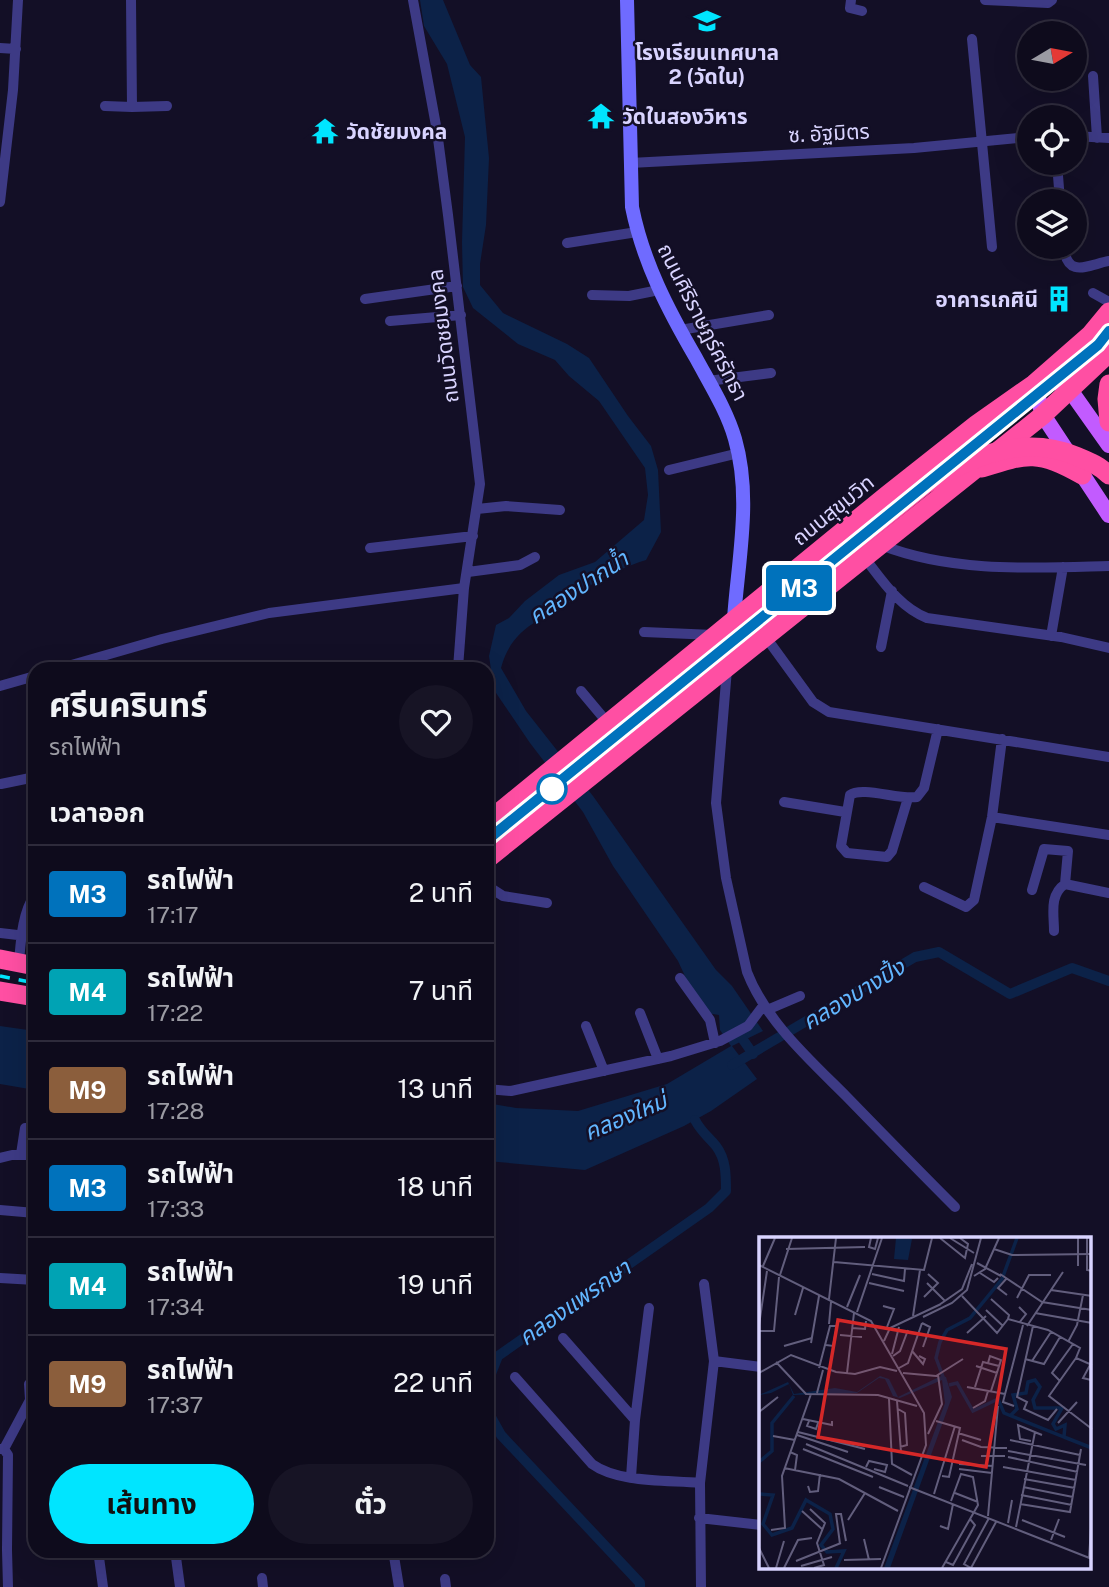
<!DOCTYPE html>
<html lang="th">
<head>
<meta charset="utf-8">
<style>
  :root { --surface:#0e0b1c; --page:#171425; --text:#f1f3f6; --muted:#9b9ba3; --line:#2e2b3b; --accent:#00e5ff }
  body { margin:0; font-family:"Public Sans","Noto Sans Thai",sans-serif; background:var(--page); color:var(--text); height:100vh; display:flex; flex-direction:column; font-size:26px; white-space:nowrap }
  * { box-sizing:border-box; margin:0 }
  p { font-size:23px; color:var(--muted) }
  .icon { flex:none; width:38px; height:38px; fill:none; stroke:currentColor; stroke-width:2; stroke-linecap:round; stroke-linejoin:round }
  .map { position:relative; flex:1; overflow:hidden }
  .details { position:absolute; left:28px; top:662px; width:466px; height:896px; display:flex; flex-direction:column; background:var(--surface); border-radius:21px; box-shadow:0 7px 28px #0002,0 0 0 2px var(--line) }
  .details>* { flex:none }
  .badge { padding:0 14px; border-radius:5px; font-size:24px; line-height:46px }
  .needle { width:46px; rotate:80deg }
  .controls { position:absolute; left:1017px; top:21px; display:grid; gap:14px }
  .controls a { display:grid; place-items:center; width:70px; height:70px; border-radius:50%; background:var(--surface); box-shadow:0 7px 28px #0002,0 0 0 2px var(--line); font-size:35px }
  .map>.badge { position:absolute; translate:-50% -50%; box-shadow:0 0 0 4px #fff }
  h2 { padding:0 21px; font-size:26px; line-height:63px }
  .round { display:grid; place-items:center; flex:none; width:74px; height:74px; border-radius:37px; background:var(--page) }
  .overview { display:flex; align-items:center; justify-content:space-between; height:119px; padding:0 21px }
  h1 { font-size:33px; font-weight:700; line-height:52px }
  .cta { display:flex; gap:14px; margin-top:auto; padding:14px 21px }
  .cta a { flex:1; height:80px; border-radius:42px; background:var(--accent); color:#111; font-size:28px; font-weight:700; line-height:80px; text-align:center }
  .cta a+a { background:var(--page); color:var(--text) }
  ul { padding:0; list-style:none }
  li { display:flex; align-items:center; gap:21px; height:98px; padding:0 21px; border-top:2px solid var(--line) }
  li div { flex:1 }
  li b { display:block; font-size:26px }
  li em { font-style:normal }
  li .badge { min-width:77px; font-weight:700; text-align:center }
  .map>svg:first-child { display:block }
  .water { fill:#0c2248 }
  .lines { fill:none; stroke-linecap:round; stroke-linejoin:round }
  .canal { stroke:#0c2248; stroke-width:10 }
  .street { stroke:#3d3a85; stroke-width:10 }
  .secondary { stroke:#6f6bff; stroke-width:14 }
  .primary { stroke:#c25bff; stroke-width:16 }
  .highway { stroke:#ff4fa3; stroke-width:19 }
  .rail { stroke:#00e5ff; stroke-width:3.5; stroke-dasharray:10 9; stroke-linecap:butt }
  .highway-bridge { stroke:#ff4fa3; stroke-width:19 }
  .line-casing { stroke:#fff; stroke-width:16 }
  .line { stroke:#0072bc; stroke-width:10 }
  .stop-dot { fill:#fff; stroke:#0072bc; stroke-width:3.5 }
  .labels { text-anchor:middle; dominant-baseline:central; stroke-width:5; stroke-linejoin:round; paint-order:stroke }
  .poi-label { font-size:21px; font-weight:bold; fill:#d9d4ff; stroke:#130f26; text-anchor:start }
  .street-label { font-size:21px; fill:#d9d4ff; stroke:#130f26 }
  .water-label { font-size:23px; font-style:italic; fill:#62b6ff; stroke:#130f26 }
  .inset-river { fill:none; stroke:#0c2248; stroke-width:3.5 }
  .inset-road { fill:none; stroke:#625e7d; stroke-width:2 }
  .view { fill:#d62828; fill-opacity:0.15; stroke:#d62828; stroke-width:3.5 }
  .inset-edge { fill:none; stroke:#d9d4ff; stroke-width:3.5 }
</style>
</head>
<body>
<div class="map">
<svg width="1109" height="1587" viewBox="0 0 1109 1587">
  <rect width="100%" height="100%" fill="#130f26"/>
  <path class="water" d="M420 0H443L470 65 481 77 489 158 486 225 480 264V285L503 313 567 344 589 358 628 416 651 446 658 470 661 532 646 560C627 566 608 574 591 585 585 589 580 595 574 599 543 620 512 626 501 668L526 711 593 796 716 970 732 986 763 1031 732 1046 757 1079 711 1111 684 1126 585 1170 487 1161V1103L516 1108 578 1111 667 1084 731 1046 720 1030 719 1015 707 1013 690 987 678 961 613 866 583 812 530 743 494 690 489 656 496 625 509 618 525 601 559 575 595 562 644 520 648 495 645 468 599 401 569 376 555 360 518 344 473 308 463 287 462 242 465 137 447 64 424 26Z
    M0 1026 35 1031V1090L0 1084Z"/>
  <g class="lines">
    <path class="canal" d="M737 1031 753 1054
      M732 1065 915 957 939 952 1010 994 1072 968 1109 981
      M640 1587V1583L501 1435 487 1410 489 1379 498 1356 709 1208 726 1191C726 1175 726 1159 716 1146 708 1136 702 1133 695 1120"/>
    <path class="street" d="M131 0 132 107 167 106
      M413 0 437 131 448 215 480 484 464 588 458 668
      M851 0 850 8 862 11
      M985 0 1048 3 1052 0
      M972 39 992 247
      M0 48 16 49
      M1093 76 1097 138
      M105 106 132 107
      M1074 136 1109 138
      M630 163 914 148 1029 137
      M1057 163 1060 201
      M0 202 13 90 18 0
      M567 243 637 232
      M1064 247C1067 279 1088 265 1109 261
      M1093 293 1109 302
      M592 295 629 296 659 290
      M365 299 457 286
      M390 321 461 315
      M680 330 769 315
      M708 381 771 373
      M669 470 739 453
      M477 509 506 506 560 510
      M881 545C953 573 1033 568 1109 566
      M370 548 473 536
      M864 557C882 580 899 607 927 618L1061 637 1109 648
      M468 572 520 565 535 557
      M644 632 714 635
      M765 636 813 702 829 712 1109 757
      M1051 636 1063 567
      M881 647 892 591
      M61 668 162 639 269 613 464 588
      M727 669 716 803 726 878 747 972C766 1021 809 1059 846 1096 882 1133 918 1170 955 1207
      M0 686 35 676
      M581 691 607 722
      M1 784 35 777
      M908 798 892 851 887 857 847 853 841 846 850 795C862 786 899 800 917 797L924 788 938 729
      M784 802 845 812
      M992 817 1109 835
      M486 885 503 896 547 903
      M924 887 966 907 974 900 992 817 1002 739
      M1032 890 1044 849 1068 851 1065 884
      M1054 931C1054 914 1049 895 1065 884L1109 893
      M0 933 35 937
      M19 962C21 939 22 914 35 894
      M680 978 710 1020 715 1043
      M767 1010 800 996
      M640 1013 658 1059
      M586 1026 604 1071
      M486 1089 511 1091 671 1056 720 1041 748 1026 763 1006
      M21 1154 25 1128
      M0 1158 12 1155H35
      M0 1210 35 1213
      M0 1278 35 1280
      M563 1338 635 1420
      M714 1361 761 1367
      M515 1377 592 1464C618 1483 667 1480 700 1483
      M0 1449H4L8 1455 7 1550 8 1587
      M4 1449 30 1400 29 1384
      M631 1477 635 1420 649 1308
      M699 1518 761 1525
      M98 1550 103 1587
      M175 1550 180 1587
      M393 1550 399 1587
      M262 1578 263 1587
      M445 1579 446 1587
      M701 1587 700 1483 714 1361 704 1284"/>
    <path class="secondary" d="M627 0 632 207C643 262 668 310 696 358 710 384 727 411 735 439 752 498 738 560 734 619"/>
    <path class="primary" d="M1045 375 1070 390 1109 445
      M1034 384 1043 415 1109 515"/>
    <path class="highway" d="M1109 384 1107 399 1109 422
      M982 468C1028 453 1039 451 1082 475
      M657 693 691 673 723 649
      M486 823 887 495 977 424 1034 384 1090 335 1109 312
      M486 860 1043 415 1109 353
      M0 959 35 966
      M0 991 35 997"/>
    <path class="rail" d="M486 841 1098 345 1109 331
      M0 976 35 983"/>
    <path class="highway-bridge" d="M723 649 926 484C973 456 1022 434 1076 456 1088 461 1099 465 1109 475"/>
  </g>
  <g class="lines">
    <g class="line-casing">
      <path id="line" d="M486 841 1098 345 1109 331"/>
    </g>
    <use href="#line" class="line"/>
  </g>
  <defs>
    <g id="school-bare" transform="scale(2.1)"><path d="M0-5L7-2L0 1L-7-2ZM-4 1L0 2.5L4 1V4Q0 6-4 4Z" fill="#00e5ff" stroke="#130f26" stroke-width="2.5" paint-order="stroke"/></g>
    <g id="temple-bare" transform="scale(2.1)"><path d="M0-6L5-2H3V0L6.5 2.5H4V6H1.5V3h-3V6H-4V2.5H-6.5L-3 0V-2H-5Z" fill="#00e5ff" stroke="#130f26" stroke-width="2.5" paint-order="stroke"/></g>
    <g id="building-bare" transform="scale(2.1)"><path d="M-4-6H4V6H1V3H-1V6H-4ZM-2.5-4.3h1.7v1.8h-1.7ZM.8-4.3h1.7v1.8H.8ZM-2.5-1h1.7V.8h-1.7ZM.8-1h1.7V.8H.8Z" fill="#00e5ff" stroke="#130f26" stroke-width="2.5" paint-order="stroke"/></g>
  </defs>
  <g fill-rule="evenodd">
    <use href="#school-bare" x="707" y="21"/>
    <use href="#temple-bare" x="601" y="116"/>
    <use href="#temple-bare" x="325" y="131"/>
    <use href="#building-bare" x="1059" y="299"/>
  </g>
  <circle class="stop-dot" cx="552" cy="789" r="14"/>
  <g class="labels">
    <g class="poi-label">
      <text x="707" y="52" text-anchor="middle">โรงเรียนเทศบาล<tspan x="707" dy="24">2 (วัดใน)</tspan></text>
      <text x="622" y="116">วัดในสองวิหาร</text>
      <text x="346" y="131">วัดชัยมงคล</text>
      <text x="1038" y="299" text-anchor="end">อาคารเกศินี</text>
    </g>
    <g class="street-label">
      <text transform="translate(829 133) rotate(-3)">ซ. อัฐมิตร</text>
      <text transform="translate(703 322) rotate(63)">ถนนศิริราษฎร์ศรัทธา</text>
      <text transform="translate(443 336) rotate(-97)">ถนนวัดชยมงคล</text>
      <text transform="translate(833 510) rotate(-39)">ถนนสุขุมวิท</text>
    </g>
    <g class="water-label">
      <text transform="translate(578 587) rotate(-33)">คลองปากน้ำ</text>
      <text transform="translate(853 994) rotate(-31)">คลองบางปิ้ง</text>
      <text transform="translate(625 1116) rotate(-23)">คลองใหม่</text>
      <text transform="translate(574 1302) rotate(-35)">คลองแพรกษา</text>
    </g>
  </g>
  <g transform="translate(759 1237)">
    <rect width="332" height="332" fill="#130f26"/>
    <path d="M137 1 153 2 149 23 135 22ZM121 139 130 142 139 160 182 139 187 140 193 160 131 331H125L186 166 183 143 141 161 134 159 126 142 120 141 98 156 34 158 30 147 12 156 0 158 29 145 35 157 76 151 98 155Z" fill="#0c2248"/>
    <path class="inset-river" d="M186 145 177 121 181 105 188 93 211 81 243 42 258 1M190 148 198 146 214 174 239 162 245 176 305 200 306 188 297 192 294 187 303 171H276L274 163 281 150 276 143 269 145 267 156 254 158 258 172 252 178M305 200 333 211M0 225 13 214V186L35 159M0 257 14 258 4 287 13 298 33 291 47 263 71 277 74 292 62 308 68 315 85 314 77 331"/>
    <path class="inset-road" d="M112 1 110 10 116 12 119 1M181 1 206 21 209 7 201 1M191 1 215 16M319 1V29M328 1V33L333 34M27 12 106 10M235 12 253 18 333 17M75 25 165 33 173 1M218 26 242 39M0 28 112 84 165 176 167 208 122 331M4 29 16 1M221 36 235 45 239 41M113 37 145 44 146 32M241 37 283 65 333 73M21 38 33 1M215 39 226 32 240 1M248 41 239 51 248 58M110 46 145 54M168 46 186 64M292 53 333 59M203 59 238 96 249 82M165 60 179 46 169 37M258 61 270 38H292M70 62 77 1M232 62 250 78 249 82 289 93 321 111 317 121 333 128M180 68 203 52 213 27M124 69 135 72 128 90M88 70 101 38M260 70 267 77 260 86M227 73 244 89M98 75 123 1M276 76 333 86M36 78 44 51M154 79 161 33M164 80 193 66 208 53 222 1M163 86 171 90 164 110M70 87 72 65M0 88 8 34M268 89 304 35M274 89 258 160 268 165 265 172 289 183 298 172M93 91 106 92 107 84M0 94H15L20 40M208 96 227 79M81 98 103 100M125 104 131 91 182 67M309 105 318 88 324 58M52 106 60 59M25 109 53 101M153 114 164 127 166 122 160 119M133 117 140 90M134 119 141 114 149 93M317 121 290 159 333 192M266 122 285 127 301 100M273 124 292 95M17 125 47 157 119 158 158 169M229 126 231 119 242 123 232 154M331 128 324 141 332 143M217 129 238 136M60 131 71 89H78L74 109 67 108M140 131 149 126 163 86M0 136 32 118 77 135 96 137 121 130 138 134M88 136 95 76M144 136 177 139 204 122M301 144 293 136 314 107M208 150 246 157M216 150 224 125 240 129M58 156 64 133M130 162 133 227 153 238M138 164 142 215M255 169 244 165 264 88M214 171 226 164 229 154M139 172 146 176 148 208 141 210M0 175 19 160M44 182 73 188V184M50 184 48 189 57 192 59 186M177 184 201 191 190 240 183 239M299 186 318 165M39 195 106 212M199 196 222 203M169 197 183 167 179 138M38 198 89 215M14 199 36 203M203 203 222 210 248 211M251 203 321 218M272 204 261 202 259 188 283 198M47 207 149 249M44 212 114 240M249 214 327 228M31 215 38 218 36 233M222 219H246M249 220 319 235M200 227 234 229M107 230 110 224 128 228 126 235 115 232M244 230 317 243M25 231 80 242 139 274M200 232 233 236M265 242 316 251M49 249 51 255 59 254 61 237M120 250 145 260M150 250 333 322M264 250 314 260M196 256 219 265M175 257 196 189M262 258 313 268M261 267 311 275 322 212M51 272 66 286 58 306 65 328 55 331M43 274 63 292M229 279 239 169M89 283 106 256M263 283 306 300M249 286 253 263M181 289 189 292 194 267M257 290 276 195M12 293 26 291 23 239 52 157M105 302 110 323M292 303 300 282M81 307 77 277H82L87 304M0 311 10 331M330 321 332 291M85 323 122 322M37 324 82 306M187 325 194 328 216 288 211 282M42 329 73 320M17 331 25 304M25 331 39 303 53 301M183 331 219 268 214 240 202 237 192 264M212 331 205 327 230 281M212 331 237 285"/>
    <path class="view" d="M79 83 247 112 227 230 59 200Z"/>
    <rect width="332" height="332" class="inset-edge"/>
  </g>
</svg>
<div class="controls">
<a><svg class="needle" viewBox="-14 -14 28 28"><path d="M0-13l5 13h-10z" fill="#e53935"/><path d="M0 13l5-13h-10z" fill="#9b9ba3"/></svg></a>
<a><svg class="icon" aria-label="locate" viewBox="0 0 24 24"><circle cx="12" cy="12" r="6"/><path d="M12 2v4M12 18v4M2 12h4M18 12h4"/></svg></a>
<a><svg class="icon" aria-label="layers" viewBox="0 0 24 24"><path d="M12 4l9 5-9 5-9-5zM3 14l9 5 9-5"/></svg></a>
</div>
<b class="badge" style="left:799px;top:588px;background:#0072bc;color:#fff">M3</b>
<section class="details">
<div class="overview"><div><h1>ศรีนครินทร์</h1><p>รถไฟฟ้า</p></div><a class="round"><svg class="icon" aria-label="heart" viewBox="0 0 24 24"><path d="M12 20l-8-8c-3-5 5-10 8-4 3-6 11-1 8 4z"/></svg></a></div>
<h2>เวลาออก</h2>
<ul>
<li><span class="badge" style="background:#0072bc;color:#fff">M3</span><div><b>รถไฟฟ้า</b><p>17:17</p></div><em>2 นาที</em></li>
<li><span class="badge" style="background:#00a3b4;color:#fff">M4</span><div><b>รถไฟฟ้า</b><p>17:22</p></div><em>7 นาที</em></li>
<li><span class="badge" style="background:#8b5e3c;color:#fff">M9</span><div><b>รถไฟฟ้า</b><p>17:28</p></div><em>13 นาที</em></li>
<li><span class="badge" style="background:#0072bc;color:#fff">M3</span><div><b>รถไฟฟ้า</b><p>17:33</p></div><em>18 นาที</em></li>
<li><span class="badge" style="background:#00a3b4;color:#fff">M4</span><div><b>รถไฟฟ้า</b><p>17:34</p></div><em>19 นาที</em></li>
<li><span class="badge" style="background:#8b5e3c;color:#fff">M9</span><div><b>รถไฟฟ้า</b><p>17:37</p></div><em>22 นาที</em></li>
</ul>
<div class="cta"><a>เส้นทาง</a><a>ตั๋ว</a></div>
</section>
</div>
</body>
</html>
